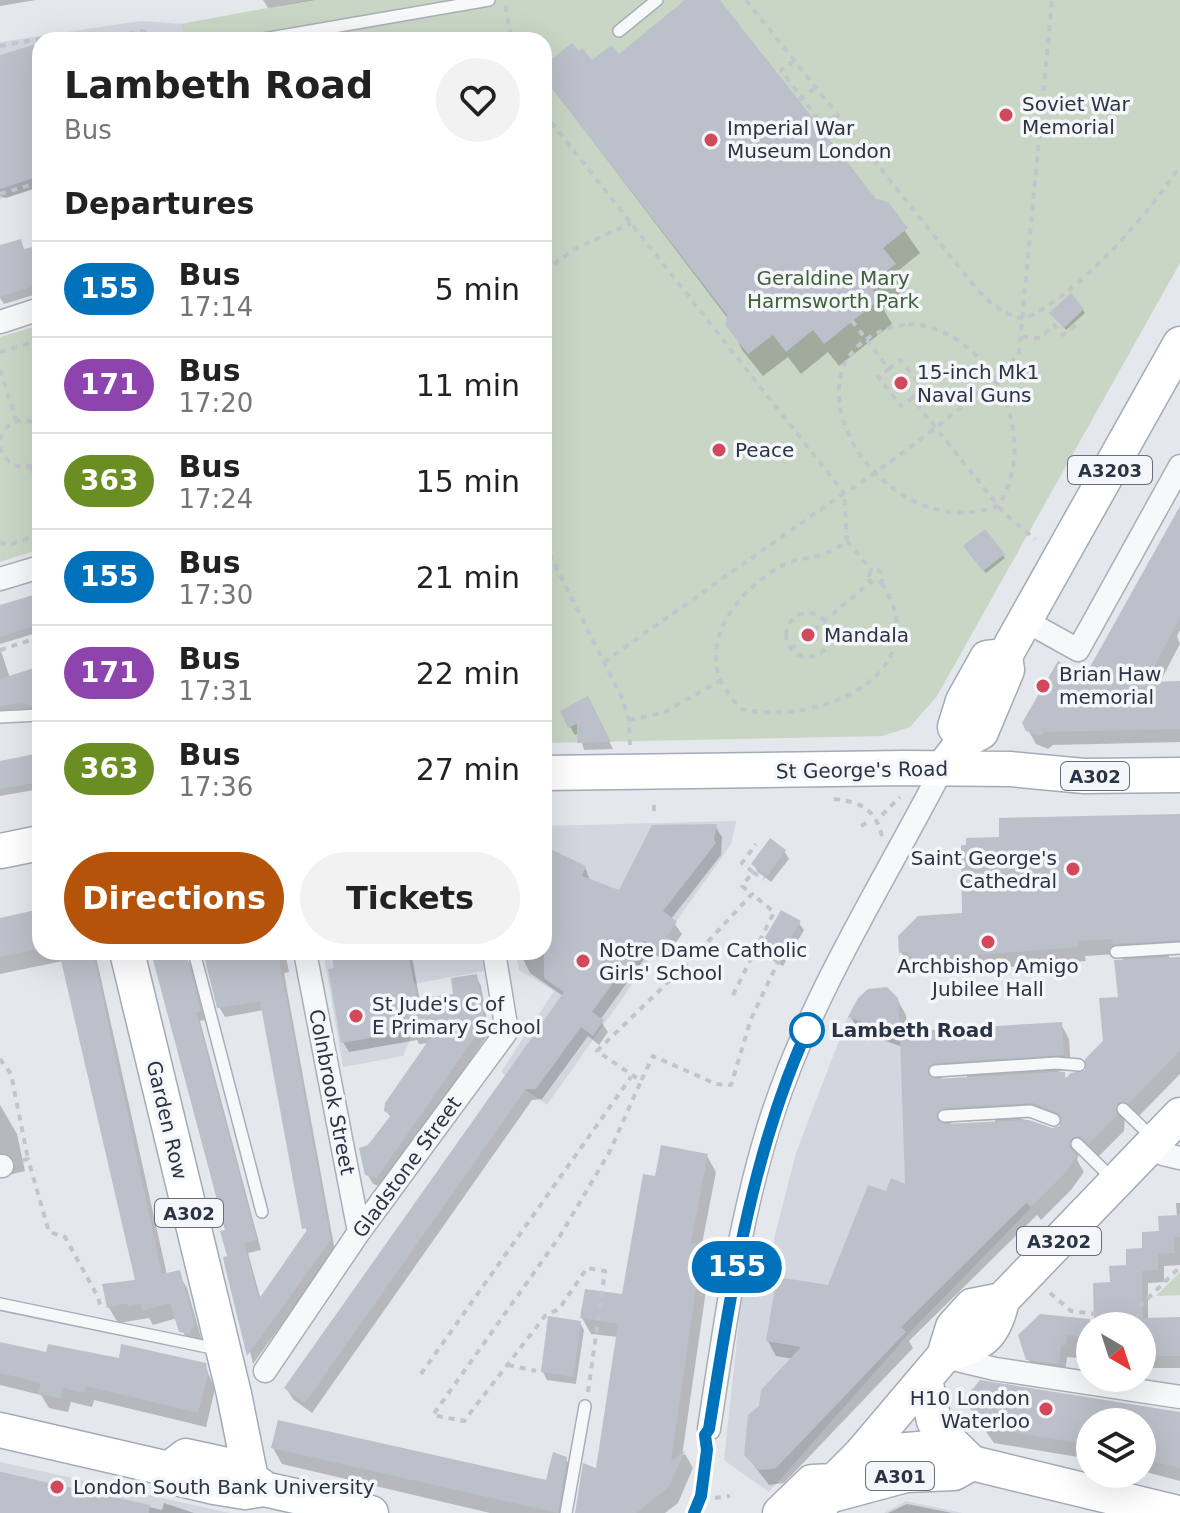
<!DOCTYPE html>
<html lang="en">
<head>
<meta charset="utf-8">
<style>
  :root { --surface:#fff; --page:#f2f2f2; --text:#222; --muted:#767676; --line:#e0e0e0; --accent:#b45309 }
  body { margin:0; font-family:"DejaVu Sans",sans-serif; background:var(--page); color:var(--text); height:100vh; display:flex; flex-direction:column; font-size:30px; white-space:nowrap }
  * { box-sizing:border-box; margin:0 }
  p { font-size:26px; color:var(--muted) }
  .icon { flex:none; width:44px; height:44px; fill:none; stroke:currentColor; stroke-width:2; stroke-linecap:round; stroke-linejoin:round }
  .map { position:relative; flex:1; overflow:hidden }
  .drawer { position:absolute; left:32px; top:32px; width:520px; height:928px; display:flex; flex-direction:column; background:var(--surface); border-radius:24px; box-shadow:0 8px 32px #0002 }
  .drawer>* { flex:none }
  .badge { padding:0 16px; border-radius:26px; font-size:28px; line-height:52px }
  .needle { width:52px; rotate:141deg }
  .fabs { position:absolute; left:1076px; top:1312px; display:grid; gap:16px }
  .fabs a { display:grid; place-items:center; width:80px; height:80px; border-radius:50%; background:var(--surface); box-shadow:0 8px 32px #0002; font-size:40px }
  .map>.badge { position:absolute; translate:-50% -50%; box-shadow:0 0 0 4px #fff }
  h2 { padding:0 32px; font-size:30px; line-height:72px }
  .round { display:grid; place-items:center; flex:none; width:84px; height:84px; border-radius:42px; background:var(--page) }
  .overview { display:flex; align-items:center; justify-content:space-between; height:136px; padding:0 32px }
  h1 { font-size:38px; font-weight:700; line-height:60px }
  .cta { display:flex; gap:16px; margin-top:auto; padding:16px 32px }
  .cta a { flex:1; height:92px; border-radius:48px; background:var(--accent); color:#fff; font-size:32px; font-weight:700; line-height:92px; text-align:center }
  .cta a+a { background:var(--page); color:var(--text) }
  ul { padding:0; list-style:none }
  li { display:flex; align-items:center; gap:24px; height:96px; padding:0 32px; border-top:2px solid var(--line) }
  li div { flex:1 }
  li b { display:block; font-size:30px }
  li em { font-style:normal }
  li .badge { min-width:88px; font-weight:700; text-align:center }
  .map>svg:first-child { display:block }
  .built { fill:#d2d6de }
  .green { fill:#c9d6c5 }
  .shadow { fill:#0003; fill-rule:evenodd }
  .building { fill:#bbc0ca; fill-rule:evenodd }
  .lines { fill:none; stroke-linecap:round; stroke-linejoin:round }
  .lane-casing { stroke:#a9aeb7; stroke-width:14 }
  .street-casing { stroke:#a9aeb7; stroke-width:25 }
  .primary-casing { stroke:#a3abb8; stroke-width:37 }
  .path { stroke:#c2c5cb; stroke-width:4; stroke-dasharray:6 6; stroke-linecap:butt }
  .lane { stroke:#f7f8fa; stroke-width:11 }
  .street { stroke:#f7f8fa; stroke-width:22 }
  .primary { stroke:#fff; stroke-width:34 }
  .line-casing { stroke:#fff; stroke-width:18 }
  .line { stroke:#0072bc; stroke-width:12 }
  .poi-dot { fill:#d1495b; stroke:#f4f6f9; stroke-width:3 }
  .stop-dot { fill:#fff; stroke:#0072bc; stroke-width:4 }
  .labels { text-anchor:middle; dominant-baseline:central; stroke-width:7; stroke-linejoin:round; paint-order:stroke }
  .shield { fill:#f4f6f9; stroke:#676e7b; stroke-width:2 }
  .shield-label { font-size:18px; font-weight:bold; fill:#2b3445 }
  .poi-label { font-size:20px; fill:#2b3445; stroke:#f4f6f9; text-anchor:start }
  .park-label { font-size:20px; fill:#3f6138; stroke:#f4f6f9 }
  .street-label { font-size:20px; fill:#2b3445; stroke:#f4f6f9 }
  .stop-label { font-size:20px; font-weight:bold; fill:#2b3445; stroke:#f4f6f9; text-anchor:start }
</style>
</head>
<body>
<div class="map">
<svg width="1180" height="1513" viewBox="0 0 1180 1513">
  <rect width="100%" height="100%" fill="#e4e7ec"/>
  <path class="built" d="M141 21 181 24 186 40H40V187L0 199V42Z
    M736 821 731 844 547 1105 501 1072 554 991 519 970 515 952H544V826Z
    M323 952H481L484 971 402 986 410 1039 403 1056 343 1067Z
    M848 1017 900 1032 904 1115 1005 1182 1031 1208 913 1329 769 1492 724 1460 743 1284 765 1274 796 1153Z
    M0 1462 230 1513H0Z
    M906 1501 962 1513H884Z"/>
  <path class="green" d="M310 0H1180V263L937 696 910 727 882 736 544 743V40H186L181 24Z
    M40 325V549L0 562V337Z
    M1180 1272V1295L1156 1296Z"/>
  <path class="shadow" d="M0 0H36L0 6Z
    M263 0H315L268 8Z
    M686 0H717L875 201 886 204 920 253 898 271 908 289 883 308 892 324 839 366 828 352 801 374 788 357 763 376 742 350 729 320 544 77V68L619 57Z
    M40 49V187L6 198 0 196V57Z
    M20 241 25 251 40 246V293L4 304 0 298V249Z
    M1083 310 1085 313 1066 330 1054 316Z
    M1180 511V630L1177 636 1180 644 1160 682H1180V742L1053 745 1048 749 1036 744 1028 730 1086 679Z
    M968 550 1003 555 1005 558 986 573Z
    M40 595V655L33 634 0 644V607Z
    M0 648 10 678 40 668V710L0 712Z
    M588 699 613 749 584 750 579 733 575 735 570 727 563 711Z
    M40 756V789L0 796V763Z
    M1180 816V954L1169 955V959H1180V1074L1138 1117H1125L1124 1131 1098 1157 1079 1152 1077 1160 1084 1172 1071 1190 1041 1220 1037 1215 909 1341 913 1348 784 1483 769 1485 746 1455 761 1407 793 1359 776 1356 768 1341 829 1287 887 1194 907 1187 903 1047 859 1032 851 1017 897 999 906 1015 907 1033 1061 1024 1069 1039 1071 1069 1052 1073 1063 1074 1067 1080 1088 1072 1105 1042 1120 999 1125 962 1120 954 1085 956 1086 961 924 974 916 967H910L901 952 964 915 1001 839ZM967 1075V1079L939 1081 943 1077ZM1043 1117 1066 1127 1052 1130 1020 1118ZM995 1120V1124L948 1126 952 1122Z
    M715 826 722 837 721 855 671 919 682 934 663 960 650 951 600 1020 608 1032 599 1045 588 1036 542 1099 532 1100 312 1413 293 1399 286 1388 563 996 530 973 524 961 522 952H544V848L585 867 590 881 620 892Z
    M784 851 789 859 771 882 758 872 753 864Z
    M40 911V952H95L167 1275 178 1273 187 1288 202 1341 190 1347 177 1318 153 1325 149 1318 118 1323 109 1308 104 1285 138 1282 63 961 0 974V920Z
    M799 923 804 930 783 966 765 956 761 948Z
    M153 952H182L190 964 205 1020 200 1021 261 1250 248 1253 261 1300 307 1234 264 1010 225 1017 219 1007 216 952H285L289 972 284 973 335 1251 253 1364 222 1232 228 1231Z
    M332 952H411L420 1001 456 995 476 976 481 986 489 1033 383 1187 373 1184 367 1174 370 1147 391 1118 386 1110 430 1043 419 1044 417 1040 349 1052 343 1042Z
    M0 1105 17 1134 25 1171 0 1177Z
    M707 1156 716 1172 701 1249 710 1263 682 1456 685 1454 693 1468 678 1503 665 1513H577L598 1470 618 1337 591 1334 582 1318 624 1296 657 1178Z
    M1176 1203H1180V1265L1164 1266V1282L1148 1283V1319H1180V1368H1142V1326H1090V1359L1067 1357 1065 1374 1035 1371 1028 1359 1041 1316 1096 1322 1112 1284 1177 1217Z
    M580 1323 584 1330 576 1384 547 1380 543 1372Z
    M0 1344 47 1355 204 1364 215 1389 206 1427 94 1400 92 1407 71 1402 68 1412 49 1408 41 1395 0 1385Z
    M1180 1414V1481L1142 1471V1422H1090V1459L994 1443 975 1416Z
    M273 1448 548 1483 566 1459 575 1475 569 1513H490L282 1464Z
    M0 1472 162 1510 164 1503 194 1513H0Z
    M907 1504 952 1513H888Z"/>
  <path class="building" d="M685 0H720L876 199 888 202 908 228 883 248 896 264 869 285 880 299 824 344 813 330 786 352 773 335 748 354 726 326 727 315 544 78V65L572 43 579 51 582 48 592 60 612 45 619 54Z
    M40 43V176L0 189V55Z
    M21 239 24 249 33 247 36 256 40 255V284L0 297V245Z
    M1071 293 1084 309 1064 328 1049 313Z
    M1180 506V618L1146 682 1180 681V729L1045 732 1040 736 1026 731 1022 723 1058 661 1085 676Z
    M985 529 1005 554 983 571 963 546Z
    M40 593V624L0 637V605Z
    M40 666V707L18 703 0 706V679Z
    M588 696 611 742 577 743V724L568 728 560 711Z
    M40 753V782L0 789V761Z
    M1180 814V940L1113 944 1112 939 1078 941V947L914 960 906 952 899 953 898 936 918 916 962 913 961 845H966V838L999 837V818Z
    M717 824 714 840 716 843 663 911 677 922 656 951 644 941 592 1012 604 1020 593 1036 581 1027 536 1089H526L305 1403 284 1388 564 992 544 978V846L586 866 582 876 619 890 652 825Z
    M770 838 786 850 767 876 751 864Z
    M40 909V949L0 957V918Z
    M781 910 801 921 778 959 759 948Z
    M59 952H93L162 1274 180 1270 195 1325 188 1334 179 1332 170 1303 142 1311 141 1303 128 1307 129 1303 107 1308 102 1284 135 1280Z
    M151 952H186L201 1011 196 1012 257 1240 244 1243 259 1299 309 1227 302 1229 260 1001 217 1008 203 952H220L221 957 278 952 331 1240 247 1356 225 1267 223 1257 227 1256 220 1231 225 1230Z
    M332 952H408L417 999 453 994 451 978 477 974 485 1022 377 1178 365 1175 359 1148 368 1145 391 1115 384 1111 385 1103 435 1031 412 1035 411 1031 341 1043 328 969 334 968Z
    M1180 957V1051L1129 1103H1118L1117 1115 1089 1144 1080 1136 1072 1138 1069 1147 1077 1156 1063 1175 1032 1206 1027 1202 901 1327 906 1332 775 1469 759 1470 744 1455 748 1415 759 1406 761 1390 801 1347 766 1341 777 1277 828 1285 868 1185 886 1191 891 1178 905 1184 900 1035 848 1017 858 998 868 989 887 987 898 998 900 1032 1062 1022 1064 1055 934 1063 927 1071 935 1079 1056 1072H1065V1079L1071 1073 1085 1070V1059L1103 1041 1099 998 1118 997 1114 960ZM1033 1103 1060 1114V1126L1052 1128 1029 1120 944 1124 936 1117 944 1108Z
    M661 1145 708 1154 691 1243 702 1246 671 1461 685 1451 669 1487 636 1513H575L583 1463 596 1468 618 1324 580 1318 585 1289 622 1294 643 1174 655 1176Z
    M1180 1215V1237H1174L1175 1253 1158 1254V1270L1142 1271 1143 1318 1180 1317V1356H1142V1326H1094L1093 1283 1110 1282 1109 1266 1126 1265V1249L1142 1248V1232L1159 1231 1158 1216Z
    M1040 1314 1090 1319V1338L1067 1335 1066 1345H1061L1059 1364 1026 1360 1018 1335Z
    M548 1316 581 1321 573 1377 541 1372Z
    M0 1342 46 1352 48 1344 119 1358 121 1344 206 1363 208 1375 198 1413 86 1386 84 1393 63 1388 60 1399 38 1393 41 1383 0 1373Z
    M980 1380 1180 1412V1468L1142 1459V1422H1090V1445L982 1427 964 1399Z
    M278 1420 546 1480 553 1452 567 1457 558 1513 271 1448Z
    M0 1472 150 1505 149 1513H0Z"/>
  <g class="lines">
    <g class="lane-casing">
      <path id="lane" d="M619 31 657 0
        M258 40 489 0
        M0 717 40 715
        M194 952 262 1212
        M1116 952 1180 948
        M935 1071 1056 1063 1079 1065
        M1123 1109 1152 1137
        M944 1116 1030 1111 1054 1120
        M1077 1144 1112 1178
        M0 1304 217 1349
        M566 1513 585 1406
        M694 1513 701 1496 707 1450 705 1435 709 1429"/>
    </g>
    <g class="street-casing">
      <path id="street" d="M0 322 40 309
        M0 579 40 567
        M1026 621 1078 650 1180 466
        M305 952 359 1232
        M1151 1145 1163 1154 1180 1158
        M0 1166H2
        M945 1357 995 1369 1180 1397
        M265 1371 359 1232 507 1031 494 952
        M709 1429C725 1324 740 1214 773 1113 813 992 884 881 942 769"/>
    </g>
    <g class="primary-casing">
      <path id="primary" d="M964 741 955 727 963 701 987 658 1005 656
        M942 769 964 741 981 732 1007 670 1005 656 1180 344
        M544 773 904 768 1010 769 1084 776 1180 775
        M0 851 40 843
        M127 952 234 1394 250 1474
        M944 1356C980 1344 994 1339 1002 1300
        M925 1380 934 1421 942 1434 972 1463 1178 1513
        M0 1430 169 1469 180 1479 214 1487 245 1492 264 1489 371 1513
        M861 1454 953 1446
        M169 1469 186 1456 236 1467 261 1486
        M828 1496 906 1475 954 1473 972 1463
        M780 1513 812 1482 834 1481
        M815 1513 828 1496 834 1481 861 1454 944 1356 953 1327 972 1306 1002 1300 1180 1115"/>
    </g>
    <path class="path" d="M746 0 975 287C990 303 1002 314 1024 319 1079 294 1147 216 1180 166
      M505 6 512 40
      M81 40 143 31 156 37 193 40
      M0 46 39 39 74 40
      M794 61 781 70 802 98 815 88
      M799 100 802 98 823 125 836 115
      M544 113 844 493C874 477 1004 378 1019 353L1052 0
      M544 129 554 125
      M0 194 40 182
      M544 271 575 249 631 223
      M852 321 889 369 878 377 901 406 912 398 1004 513 1035 539
      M908 324C991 328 1043 437 998 506 874 551 762 347 908 324Z
      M1022 337 1040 338 1054 325 1063 335 1078 323
      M0 352 40 340
      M889 369 900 360 923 388 912 398
      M0 370 16 420
      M0 440C6 421 23 414 40 426
      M0 447C6 466 23 473 40 461
      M31 467 40 494
      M847 541 872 571
      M0 542 8 545 40 535
      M544 543 623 700 629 720 630 745
      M869 577a7 7 0 1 1 14 0a7 7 0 1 1-14 0Z
      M786 635a22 22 0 1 1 44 0a22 22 0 1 1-44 0Z
      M801 635a8 8 0 1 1 16 0a8 8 0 1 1-16 0Z
      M814 630 871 581
      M791 649 802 640
      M0 650 40 637
      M604 662 844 493 847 541C819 563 802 554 779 567 728 598 687 659 742 709 818 727 941 674 881 582
      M629 720 663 713 721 680
      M834 799C861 802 875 809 882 836
      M654 805V813
      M882 815 900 797
      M861 826 870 821
      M928 860 966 864
      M753 872 764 879
      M754 949 778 962 751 1019 731 1085 716 1084 653 1056 641 1081 597 1051 691 960 752 894 742 886 753 872 742 863 756 844
      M733 995 774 912 752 894
      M0 1059 11 1074 28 1159
      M23 1160 28 1159 49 1232 65 1237 98 1297 101 1309
      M1050 1293 1071 1311 1137 1319V1326
      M1137 1319 1139 1307 1180 1267
      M508 1365 536 1371
      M421 1374 631 1077
      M588 1392 605 1271 587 1268 559 1309 545 1316 464 1421 433 1415 560 1236 610 1151 641 1081
      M715 1498 730 1496"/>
    <use href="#lane" class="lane"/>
    <use href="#street" class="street"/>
    <use href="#primary" class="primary"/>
  </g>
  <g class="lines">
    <g class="line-casing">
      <path id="line" d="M694 1513 701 1496 707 1450 705 1435 709 1429C731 1292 751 1153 809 1026"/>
    </g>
    <use href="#line" class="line"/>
  </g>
  <g class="poi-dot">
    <circle cx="1006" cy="115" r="8"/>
    <circle cx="711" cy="140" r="8"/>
    <circle cx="901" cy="383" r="8"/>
    <circle cx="719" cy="450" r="8"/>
    <circle cx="808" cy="635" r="8"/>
    <circle cx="1043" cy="686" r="8"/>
    <circle cx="1073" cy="869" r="8"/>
    <circle cx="988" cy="942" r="8"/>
    <circle cx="583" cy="961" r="8"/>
    <circle cx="356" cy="1016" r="8"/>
    <circle cx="1046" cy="1409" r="8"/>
    <circle cx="57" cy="1487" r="8"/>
  </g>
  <circle class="stop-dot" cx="807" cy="1030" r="16"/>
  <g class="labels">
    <g class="shield">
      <rect x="1068" y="456" width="84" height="28" rx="6"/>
      <rect x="1061" y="762" width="68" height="28" rx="6"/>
      <rect x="155" y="1199" width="68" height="28" rx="6"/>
      <rect x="1017" y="1227" width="84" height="28" rx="6"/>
      <rect x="866" y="1462" width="68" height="28" rx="6"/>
    </g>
    <g class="shield-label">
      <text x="1110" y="470">A3203</text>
      <text x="1095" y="776">A302</text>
      <text x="189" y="1213">A302</text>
      <text x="1059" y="1241">A3202</text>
      <text x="900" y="1476">A301</text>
    </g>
    <g class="poi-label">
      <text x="1022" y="104">Soviet War<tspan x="1022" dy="23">Memorial</tspan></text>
      <text x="727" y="128">Imperial War<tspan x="727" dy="23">Museum London</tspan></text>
      <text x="917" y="372">15-inch Mk1<tspan x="917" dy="23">Naval Guns</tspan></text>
      <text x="735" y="450">Peace</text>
      <text x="824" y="635">Mandala</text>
      <text x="1059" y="674">Brian Haw<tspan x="1059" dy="23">memorial</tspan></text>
      <text x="1057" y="858" text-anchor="end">Saint George's<tspan x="1057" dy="23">Cathedral</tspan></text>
      <text x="599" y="950">Notre Dame Catholic<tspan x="599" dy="23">Girls' School</tspan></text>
      <text x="988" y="966" text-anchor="middle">Archbishop Amigo<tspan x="988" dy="23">Jubilee Hall</tspan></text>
      <text x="372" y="1004">St Jude's C of<tspan x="372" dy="23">E Primary School</tspan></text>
      <text x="1030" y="1398" text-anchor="end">H10 London<tspan x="1030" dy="23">Waterloo</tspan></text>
      <text x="73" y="1487">London South Bank University</text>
    </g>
    <g class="park-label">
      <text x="833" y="278">Geraldine Mary<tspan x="833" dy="23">Harmsworth Park</tspan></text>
    </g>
    <g class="street-label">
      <text transform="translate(862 770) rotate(-1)">St George's Road</text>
      <text transform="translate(332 1092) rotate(79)">Colnbrook Street</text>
      <text transform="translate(167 1120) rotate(77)">Garden Row</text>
      <text transform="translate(407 1167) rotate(-54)">Gladstone Street</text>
    </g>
    <g class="stop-label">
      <text x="831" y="1030">Lambeth Road</text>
    </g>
  </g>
</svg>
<div class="fabs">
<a><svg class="needle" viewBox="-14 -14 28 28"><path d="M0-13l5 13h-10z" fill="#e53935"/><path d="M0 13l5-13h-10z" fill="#767676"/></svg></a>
<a><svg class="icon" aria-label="layers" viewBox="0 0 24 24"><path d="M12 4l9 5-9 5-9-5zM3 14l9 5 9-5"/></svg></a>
</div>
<b class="badge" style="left:737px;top:1267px;background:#0072bc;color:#fff">155</b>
<section class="drawer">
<div class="overview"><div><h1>Lambeth Road</h1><p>Bus</p></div><a class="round"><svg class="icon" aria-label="heart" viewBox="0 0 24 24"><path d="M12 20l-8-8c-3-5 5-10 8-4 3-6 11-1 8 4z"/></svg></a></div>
<h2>Departures</h2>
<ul>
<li><span class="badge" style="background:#0072bc;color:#fff">155</span><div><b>Bus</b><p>17:14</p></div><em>5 min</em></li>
<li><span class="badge" style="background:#8e44ad;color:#fff">171</span><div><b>Bus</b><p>17:20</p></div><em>11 min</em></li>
<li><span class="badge" style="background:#6b8e23;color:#fff">363</span><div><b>Bus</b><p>17:24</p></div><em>15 min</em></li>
<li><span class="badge" style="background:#0072bc;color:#fff">155</span><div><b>Bus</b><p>17:30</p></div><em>21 min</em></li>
<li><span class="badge" style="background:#8e44ad;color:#fff">171</span><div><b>Bus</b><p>17:31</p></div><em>22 min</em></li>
<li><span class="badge" style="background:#6b8e23;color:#fff">363</span><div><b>Bus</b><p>17:36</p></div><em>27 min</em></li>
</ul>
<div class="cta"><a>Directions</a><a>Tickets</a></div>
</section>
</div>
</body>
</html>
